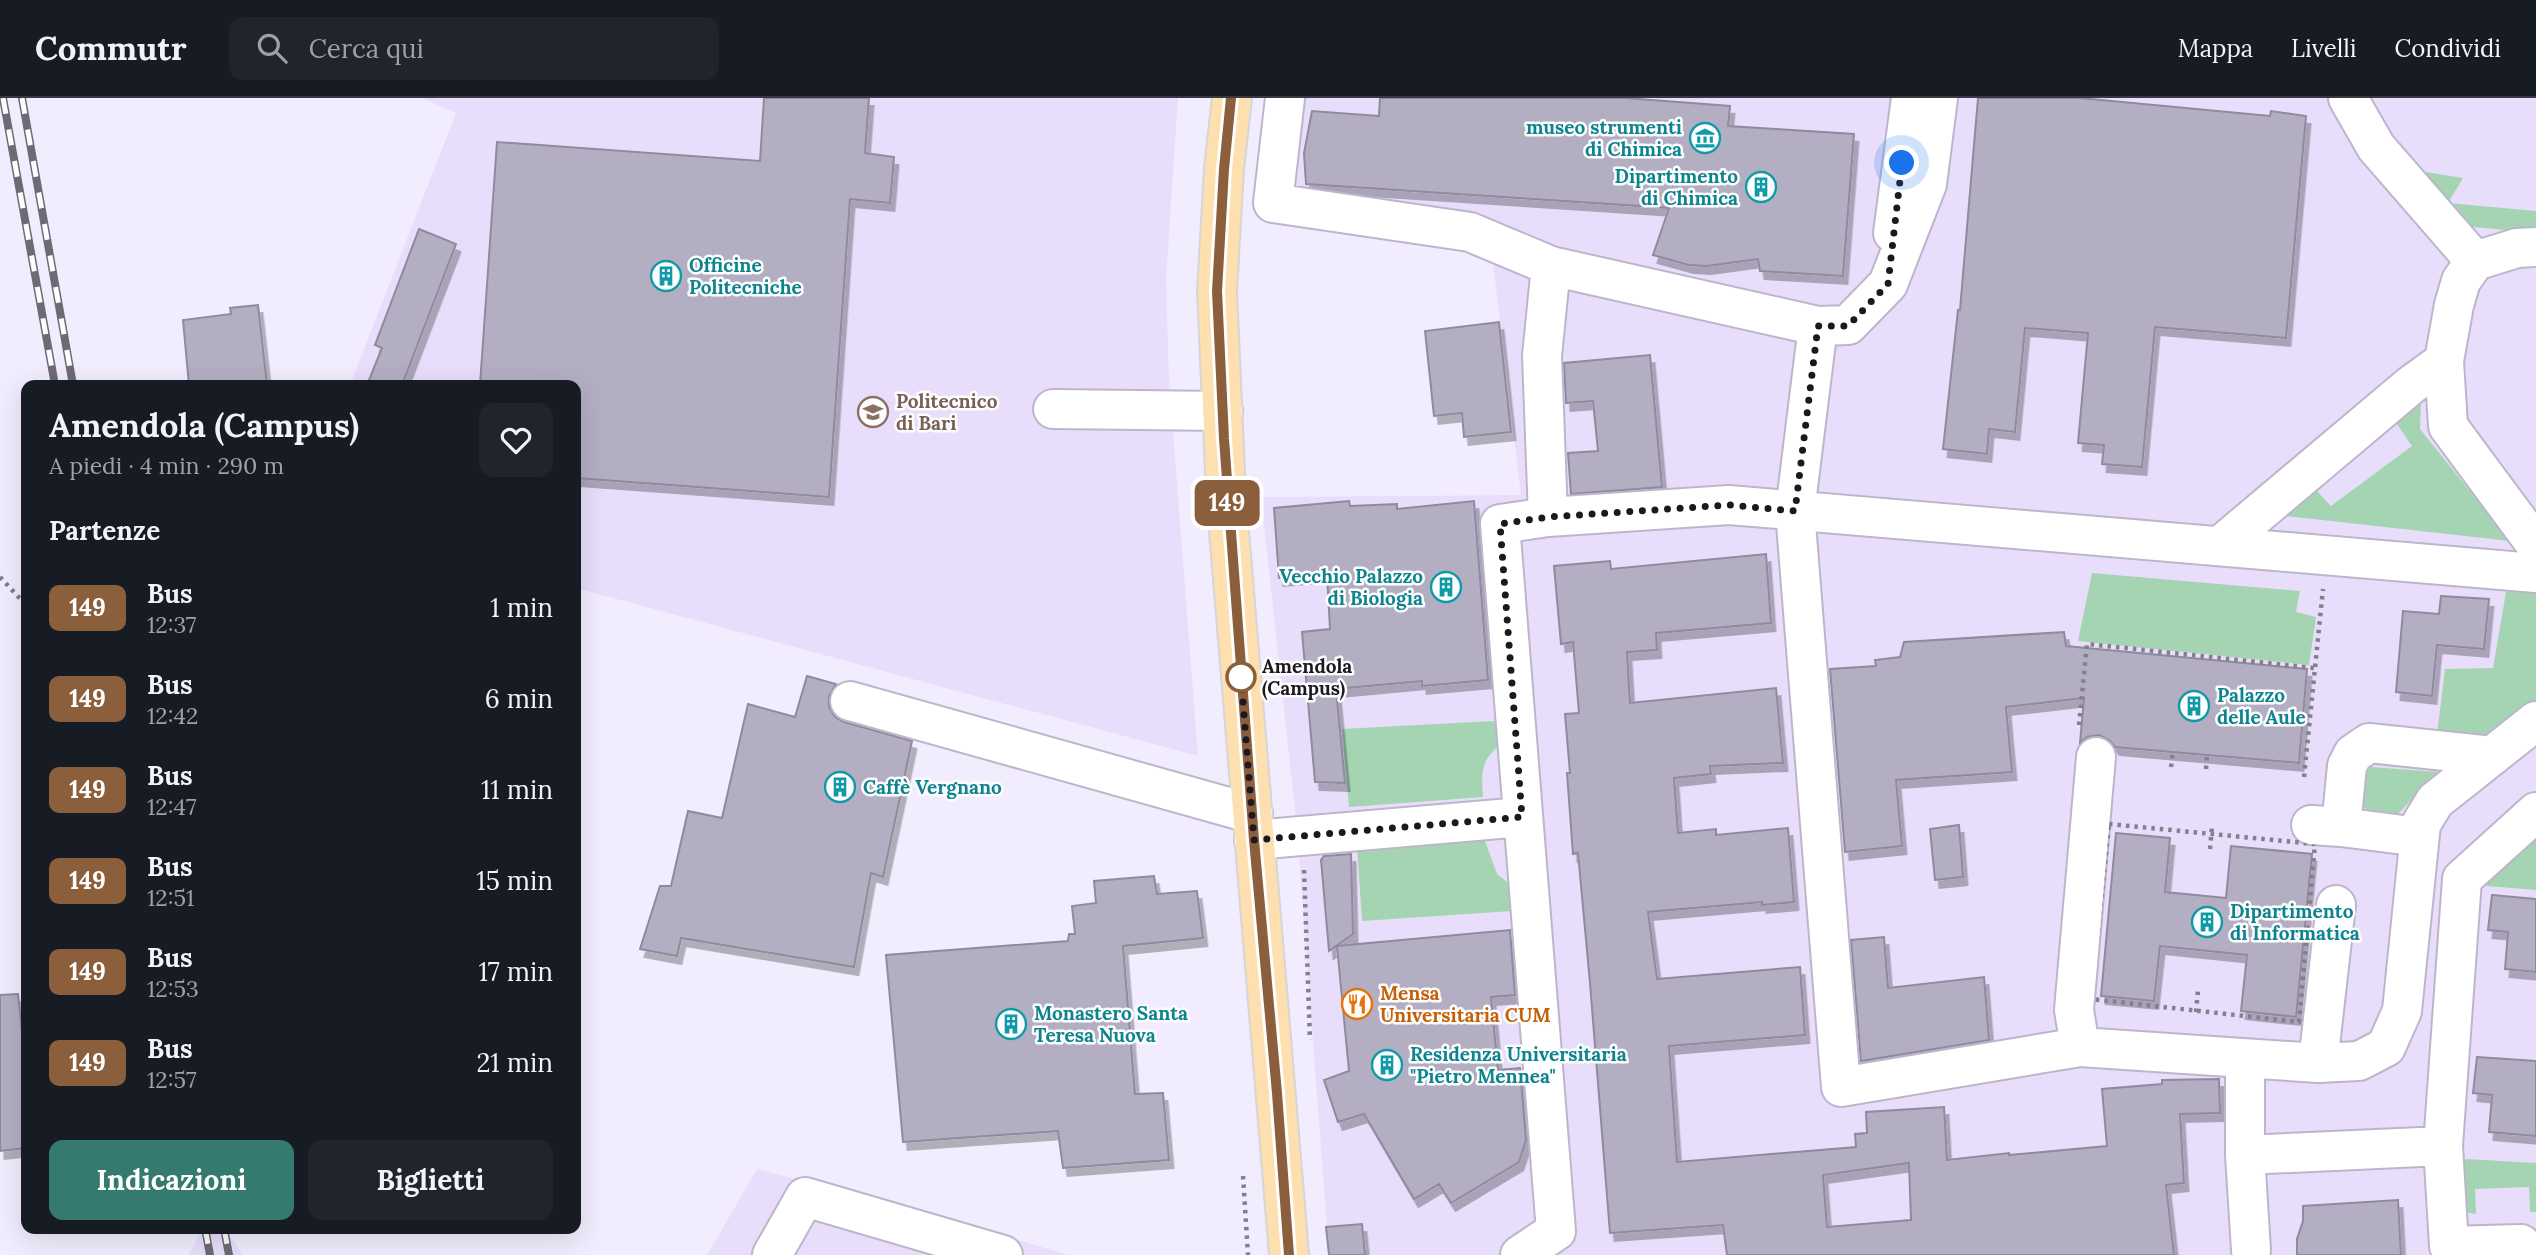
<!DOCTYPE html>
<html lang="it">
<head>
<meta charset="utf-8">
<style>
  :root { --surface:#171b24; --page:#20242c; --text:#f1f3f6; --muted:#9ea1a6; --line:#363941; --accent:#357a6f }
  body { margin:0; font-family:Lora,serif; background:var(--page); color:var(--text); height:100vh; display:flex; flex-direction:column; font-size:26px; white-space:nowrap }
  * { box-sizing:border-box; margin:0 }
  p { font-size:23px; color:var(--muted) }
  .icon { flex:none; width:38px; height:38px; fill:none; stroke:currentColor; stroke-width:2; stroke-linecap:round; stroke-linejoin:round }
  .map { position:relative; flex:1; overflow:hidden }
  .details { position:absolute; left:21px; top:282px; width:560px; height:854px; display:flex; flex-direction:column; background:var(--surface); border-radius:14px; box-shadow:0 7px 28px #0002 }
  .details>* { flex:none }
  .badge { padding:0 14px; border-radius:10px; font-size:24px; line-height:46px }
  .you { position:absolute; width:35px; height:35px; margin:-18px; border:5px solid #fff; border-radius:50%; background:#1a73e8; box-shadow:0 0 0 10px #1a73e833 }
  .map>.badge { position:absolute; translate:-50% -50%; box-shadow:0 0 0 4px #fff }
  h2 { padding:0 28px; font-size:26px; line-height:63px }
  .round { display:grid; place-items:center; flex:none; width:74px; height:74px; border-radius:14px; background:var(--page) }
  .summary { display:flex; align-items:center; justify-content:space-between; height:119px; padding:0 28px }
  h1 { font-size:33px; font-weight:700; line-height:52px }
  .cta { display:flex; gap:14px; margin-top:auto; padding:14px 28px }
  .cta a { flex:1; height:80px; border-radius:14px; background:var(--accent); color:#fff; font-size:28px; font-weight:700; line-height:80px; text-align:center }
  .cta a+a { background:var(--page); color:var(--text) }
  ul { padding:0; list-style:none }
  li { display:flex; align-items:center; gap:21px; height:91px; padding:0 28px }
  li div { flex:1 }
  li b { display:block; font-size:26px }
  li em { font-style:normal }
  li .badge { min-width:77px; font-weight:700; text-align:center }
  header { display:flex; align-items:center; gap:42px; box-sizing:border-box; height:98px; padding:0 35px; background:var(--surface); border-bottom:2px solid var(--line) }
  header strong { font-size:33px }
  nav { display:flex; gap:38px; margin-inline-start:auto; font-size:24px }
  .search { width:490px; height:63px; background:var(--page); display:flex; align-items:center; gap:18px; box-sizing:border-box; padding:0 24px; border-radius:14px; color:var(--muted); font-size:26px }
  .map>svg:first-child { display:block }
  .built { fill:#e8defb }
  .green { fill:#a4d4b2 }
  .building { fill:#b4aec3; stroke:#908a9e; stroke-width:2; fill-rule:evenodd; filter:url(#shadow) }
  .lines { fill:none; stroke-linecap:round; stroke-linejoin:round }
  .minor-casing { stroke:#bdb6cb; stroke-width:42 }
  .major-casing { stroke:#d6d5d7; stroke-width:42 }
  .path { stroke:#837f8b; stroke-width:4.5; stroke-dasharray:3.5 5; stroke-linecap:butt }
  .minor { stroke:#fff; stroke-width:38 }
  .major { stroke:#fedfaf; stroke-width:38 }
  .rail-casing { stroke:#6e6a75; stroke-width:8 }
  .rail { stroke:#fdfdfd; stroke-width:5; stroke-dasharray:16; stroke-linecap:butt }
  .line-casing { stroke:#fff; stroke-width:16 }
  .line { stroke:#8b5e3c; stroke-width:10 }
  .walk { stroke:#1b1820; stroke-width:7; stroke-dasharray:0 12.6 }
  .stop-dot { fill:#fff; stroke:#8b5e3c; stroke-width:3.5 }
  .labels { text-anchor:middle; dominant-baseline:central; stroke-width:5; stroke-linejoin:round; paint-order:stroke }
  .culture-label { font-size:19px; font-weight:bold; fill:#0d838f; stroke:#fdfdfd; text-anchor:start }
  .education-label { font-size:19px; font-weight:bold; fill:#785e54; stroke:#fdfdfd; text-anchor:start }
  .stop-label { font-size:19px; font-weight:bold; fill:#1b1820; stroke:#fdfdfd; text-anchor:start }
  .food-label { font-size:19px; font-weight:bold; fill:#c56008; stroke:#fdfdfd; text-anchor:start }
</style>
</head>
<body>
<header>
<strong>Commutr</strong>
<div class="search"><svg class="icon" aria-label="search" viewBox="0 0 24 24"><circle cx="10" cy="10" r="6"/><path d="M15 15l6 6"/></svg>Cerca qui</div>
<nav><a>Mappa</a><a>Livelli</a><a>Condividi</a></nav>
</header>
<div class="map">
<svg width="2536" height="1157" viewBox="0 0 2536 1157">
  <defs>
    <filter id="shadow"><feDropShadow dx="4.5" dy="8" stdDeviation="0" flood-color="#0004"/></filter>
  </defs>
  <rect width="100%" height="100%" fill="#f2edfe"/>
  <path class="built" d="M422 0H1178L1166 182 1169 281 1198 658 576 490V287H350L456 15Z
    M1271 0H2536V1157H1329L1297 731 1261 399 1521 397 1492 157 1258 110Z
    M757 1071 935 1117 1068 1157H707Z
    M202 1131H225L243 1157H189Z"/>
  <path class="green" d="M2420 73 2463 80 2448 105 2536 113V135L2464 128Z
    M2421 303 2420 331 2510 443 2277 417 2313 389 2331 408 2412 348 2396 325Z
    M2092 475 2300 493 2296 514 2316 519 2309 567 2078 543Z
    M2506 494H2536V613L2491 651 2436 645 2445 571 2493 570Z
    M1494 623 1504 643C1481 662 1481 671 1483 699L1349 709 1342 631Z
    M2358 668 2438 674 2395 719 2360 709Z
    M2536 733V792L2475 787Z
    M1484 740 1497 776 1512 788V813L1362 823 1357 749Z
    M2467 1061 2536 1065V1114H2530L2529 1089 2475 1091 2476 1116 2465 1114 2462 1063Z"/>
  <path class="building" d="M764 0H869L865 55 894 59 890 105 850 101 829 399 576 380V287H480L497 44 760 63Z
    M1380 0H1625L1730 8 1728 28 1854 36 1843 178 1760 173 1758 161 1707 168 1689 167 1653 157 1669 110 1306 86 1304 55 1312 13 1379 18Z
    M1978 0H2080L2270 18 2271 13 2306 18 2286 240 2155 229 2142 369 2102 366 2104 347 2078 345 2088 235 2025 230 2015 334 1989 331 1987 356 1943 351 1958 212H1960Z
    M419 131 456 146 402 287H367L382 250 375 247Z
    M258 207 267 287H189L183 222 231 216 230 210Z
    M1499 224 1511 334 1464 339 1462 315 1434 318 1425 233Z
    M1650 257 1662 389 1571 396 1568 355 1598 353 1593 303 1566 305 1564 265Z
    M1349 403 1350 408 1397 406V411L1474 403 1488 582 1422 588V583L1336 591 1345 685 1315 684 1302 534 1330 531 1327 476 1279 480 1274 410Z
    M1766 456 1771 525 1656 535 1657 552 1627 554 1630 605 1776 590 1783 665 1710 668 1711 676 1674 680 1678 735 1716 731V737L1788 730 1794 804 1762 807V804L1648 814 1657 881 1800 869 1805 937 1669 948 1677 1064 1856 1049 1855 1036 1867 1035 1866 1014 1944 1009 1947 1062 2009 1055V1057L2107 1048 2102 991 2162 986V982L2219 981 2220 1015 2180 1016 2184 1085 2166 1087 2174 1157H1727L1723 1127 1610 1135 1590 885 1578 755 1573 756 1567 675H1570L1565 616 1579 615 1573 544 1561 546 1554 468 1610 463 1611 471ZM1909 1065 1911 1122 1827 1129 1823 1077Z
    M2441 498 2489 501 2484 551 2437 547 2432 598 2396 594 2403 513 2439 516Z
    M2064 534 2066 548 2307 571 2299 665 2115 649 2109 642 2099 637 2087 639 2080 645 2084 600 2006 609 2012 674 1896 682 1902 748 1845 754 1830 571 1876 568 1875 562 1900 559 1904 544Z
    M807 578 836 586 829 598V609L835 619 844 624 912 643 883 779 871 775 854 869 681 840 677 858 640 851 660 788H671L688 713 722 720 748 606 795 619Z
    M1959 727 1963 779 1935 782 1930 731Z
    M2116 735 2170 740 2165 794 2226 800 2231 748 2312 756 2296 919 2241 913 2247 857 2160 848 2154 903 2101 898Z
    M1351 756 1353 836 1329 853 1321 762 1324 758Z
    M1154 778 1157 796 1197 793 1203 840 1123 848 1135 996 1163 995 1169 1062 1063 1070 1058 1033 903 1044 886 857 1068 843 1069 836H1075L1072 808 1096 805 1094 783Z
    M2492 797 2536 801V874L2505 871 2508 834 2488 832Z
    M1510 832 1515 897 1491 899 1498 972 1520 970 1526 1042 1519 1064 1451 1105 1439 1086 1414 1101 1364 1016 1338 1024 1324 982 1349 973 1337 848Z
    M1884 839 1888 890 1984 879 1989 942 1861 963 1851 842Z
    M18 896 26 971V1050L0 1053V897Z
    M2477 959 2536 963V1038L2489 1034 2492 997 2473 995Z
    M2398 1102 2401 1157H2297V1141L2303 1123V1108Z
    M1362 1126 1365 1157H1329L1326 1129Z"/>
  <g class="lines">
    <g class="minor-casing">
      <path id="minor" d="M1285 0 1273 105 1470 134 1551 168 1818 228 1848 227 1888 186 1927 86 1938 0
        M2348 0 2376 49 2475 163
        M1893 135 1911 0
        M2536 149 2517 150 2475 163 2461 183 2454 207 2444 263 2448 328 2536 447
        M1818 228 1795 413 1841 989 2080 949
        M1053 311 1223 313
        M1548 419 1542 258 1551 168
        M2221 447 2411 287 2444 263
        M850 603 1253 716
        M2096 659 2074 912 2080 949 2318 965 2359 963 2386 949 2402 913 2421 726 2435 703 2536 623
        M2311 727 2341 729 2347 668 2353 656 2369 645 2492 658
        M2341 729 2419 739
        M1254 742 1522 719
        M2245 961V1057L2251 1152
        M2318 965 2336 807
        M2245 1057 2443 1048
        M772 1157 805 1099 1003 1157
        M1520 1157 1556 1133 1500 426 1548 419 1729 407 2536 475
        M2522 1157 2521 1146 2449 1148 2443 1048 2462 781 2536 714"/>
    </g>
    <g class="major-casing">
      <path id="major" d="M1232 0 1224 71 1217 193 1226 397 1289 1157"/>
    </g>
    <path class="path" d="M0 479 26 507
      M2079 627 2087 546 2314 570
      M2171 669 2173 654
      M2206 671 2207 657
      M2304 679 2323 491
      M2109 726 2315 746 2299 924 2091 901Z
      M2210 751 2212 728
      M1304 772 1310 942
      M2196 914 2198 892
      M1243 1078 1248 1157"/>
    <use href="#minor" class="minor"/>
    <use href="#major" class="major"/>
    <g class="rail-casing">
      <path id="rail" d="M3 0 55 287
        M22 0 73 287
        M205 1130 210 1157
        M224 1130 229 1157"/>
    </g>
    <use href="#rail" class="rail"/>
  </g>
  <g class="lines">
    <g class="line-casing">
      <path id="line" d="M1231 0 1224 71 1217 193 1224 341 1254 742 1277 995 1289 1157"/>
    </g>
    <use href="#line" class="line"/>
    <path class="walk" d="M1241 579 1254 742 1522 719 1500 426 1548 419 1729 407 1795 413 1818 228H1848L1888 186 1902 65"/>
  </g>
  <defs>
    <g id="museum-ring" transform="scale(1.575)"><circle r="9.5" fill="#fdfdfd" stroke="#0f9aa8" stroke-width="1.5"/><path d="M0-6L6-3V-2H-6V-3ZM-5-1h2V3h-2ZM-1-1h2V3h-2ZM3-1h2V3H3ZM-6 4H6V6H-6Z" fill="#0f9aa8"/></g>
    <g id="building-ring" transform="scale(1.575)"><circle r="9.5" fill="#fdfdfd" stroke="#0f9aa8" stroke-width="1.5"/><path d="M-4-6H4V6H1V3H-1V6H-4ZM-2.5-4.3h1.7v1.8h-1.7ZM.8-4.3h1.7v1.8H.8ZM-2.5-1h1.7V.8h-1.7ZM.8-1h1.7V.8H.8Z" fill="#0f9aa8"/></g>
    <g id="university-ring" transform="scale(1.575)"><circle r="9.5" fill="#fdfdfd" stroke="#8d6e63" stroke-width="1.5"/><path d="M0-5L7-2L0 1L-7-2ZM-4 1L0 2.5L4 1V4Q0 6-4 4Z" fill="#8d6e63"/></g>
    <g id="restaurant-ring" transform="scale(1.575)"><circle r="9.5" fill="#fdfdfd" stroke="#e8710a" stroke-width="1.5"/><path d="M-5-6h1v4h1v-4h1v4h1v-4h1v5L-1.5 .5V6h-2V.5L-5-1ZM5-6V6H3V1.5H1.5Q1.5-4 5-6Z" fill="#e8710a"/></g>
  </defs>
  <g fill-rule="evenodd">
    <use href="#museum-ring" x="1705" y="40"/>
    <use href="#building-ring" x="1761" y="89"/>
    <use href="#building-ring" x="666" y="178"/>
    <use href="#university-ring" x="873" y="314"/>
    <use href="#building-ring" x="1446" y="489"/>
    <use href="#building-ring" x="2194" y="608"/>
    <use href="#building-ring" x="840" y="689"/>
    <use href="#building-ring" x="2207" y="824"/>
    <use href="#restaurant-ring" x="1357" y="906"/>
    <use href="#building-ring" x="1011" y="926"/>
    <use href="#building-ring" x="1387" y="967"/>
  </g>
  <circle class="stop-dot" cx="1241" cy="579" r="14"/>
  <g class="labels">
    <g class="culture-label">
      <text x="1682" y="29" text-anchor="end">museo strumenti<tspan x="1682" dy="22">di Chimica</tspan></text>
      <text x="1738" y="78" text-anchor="end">Dipartimento<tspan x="1738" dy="22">di Chimica</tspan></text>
      <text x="689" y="167">Officine<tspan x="689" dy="22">Politecniche</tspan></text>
      <text x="1423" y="478" text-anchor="end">Vecchio Palazzo<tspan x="1423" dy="22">di Biologia</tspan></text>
      <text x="2217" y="597">Palazzo<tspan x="2217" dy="22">delle Aule</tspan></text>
      <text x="863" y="689">Caffè Vergnano</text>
      <text x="2230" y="813">Dipartimento<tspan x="2230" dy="22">di Informatica</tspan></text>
      <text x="1034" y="915">Monastero Santa<tspan x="1034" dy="22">Teresa Nuova</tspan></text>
      <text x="1410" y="956">Residenza Universitaria<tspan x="1410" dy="22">"Pietro Mennea"</tspan></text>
    </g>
    <g class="education-label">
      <text x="896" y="303">Politecnico<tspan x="896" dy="22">di Bari</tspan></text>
    </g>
    <g class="stop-label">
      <text x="1262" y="568">Amendola<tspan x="1262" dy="22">(Campus)</tspan></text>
    </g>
    <g class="food-label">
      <text x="1380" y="895">Mensa<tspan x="1380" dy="22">Universitaria CUM</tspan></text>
    </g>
  </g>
</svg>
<div class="you" style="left:1902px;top:65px"></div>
<b class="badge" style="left:1227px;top:405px;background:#8b5e3c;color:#fff">149</b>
<section class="details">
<div class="summary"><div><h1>Amendola (Campus)</h1><p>A piedi · 4 min · 290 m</p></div><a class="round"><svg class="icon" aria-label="heart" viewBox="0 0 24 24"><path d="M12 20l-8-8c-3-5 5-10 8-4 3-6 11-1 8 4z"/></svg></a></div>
<h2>Partenze</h2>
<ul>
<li><span class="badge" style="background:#8b5e3c;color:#fff">149</span><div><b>Bus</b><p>12:37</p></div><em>1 min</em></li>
<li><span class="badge" style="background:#8b5e3c;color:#fff">149</span><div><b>Bus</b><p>12:42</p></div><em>6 min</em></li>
<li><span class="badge" style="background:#8b5e3c;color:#fff">149</span><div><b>Bus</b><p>12:47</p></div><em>11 min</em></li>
<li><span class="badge" style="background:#8b5e3c;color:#fff">149</span><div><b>Bus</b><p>12:51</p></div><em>15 min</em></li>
<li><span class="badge" style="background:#8b5e3c;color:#fff">149</span><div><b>Bus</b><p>12:53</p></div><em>17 min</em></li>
<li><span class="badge" style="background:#8b5e3c;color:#fff">149</span><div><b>Bus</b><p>12:57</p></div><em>21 min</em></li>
</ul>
<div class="cta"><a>Indicazioni</a><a>Biglietti</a></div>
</section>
</div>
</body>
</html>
